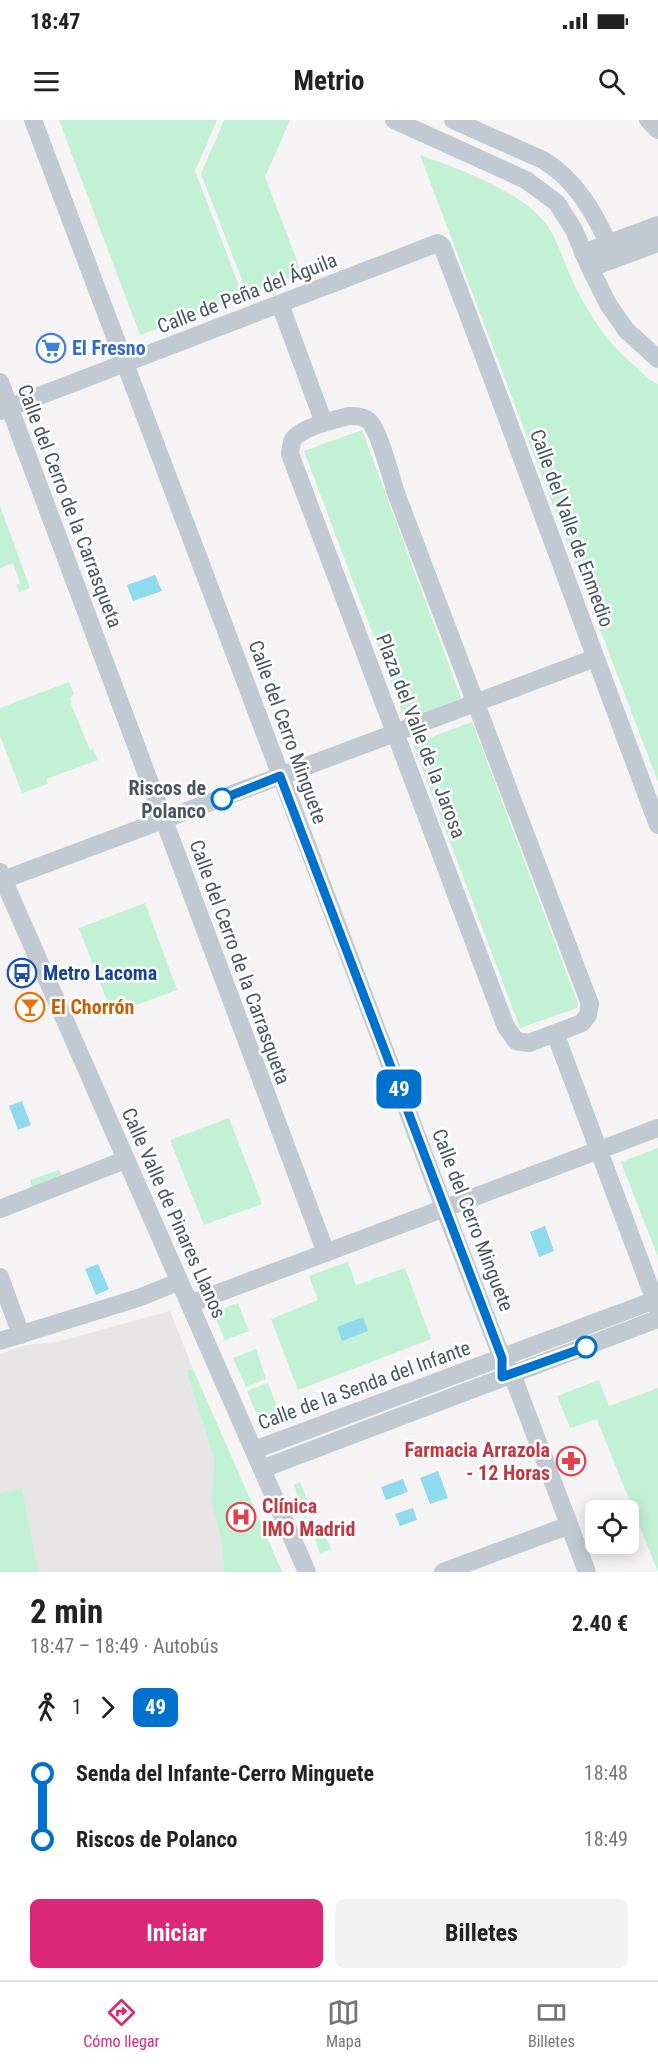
<!DOCTYPE html>
<html lang="es">
<head>
<meta charset="utf-8">
<style>
  :root { --surface:#fff; --page:#f2f2f2; --text:#222; --muted:#767676; --line:#e0e0e0; --accent:#db2777 }
  body { margin:0; font-family:"Roboto Condensed",sans-serif; background:var(--page); color:var(--text); height:100vh; display:flex; flex-direction:column; font-size:22px; white-space:nowrap }
  * { box-sizing:border-box; margin:0 }
  p { font-size:20px; color:var(--muted) }
  .icon { flex:none; width:33px; height:33px; fill:none; stroke:currentColor; stroke-width:2; stroke-linecap:round; stroke-linejoin:round }
  .map { position:relative; height:1452px; overflow:hidden }
  .side { display:flex; flex-direction:column; background:var(--surface); flex:1 }
  .side>* { flex:none }
  .badge { padding:0 12px; border-radius:9px; font-size:21px; line-height:39px }
  .tools { position:absolute; left:585px; top:1380px; display:grid; gap:12px }
  .tools a { display:grid; place-items:center; width:54px; height:54px; border-radius:9px; background:var(--surface); box-shadow:0 3px 15px #0003; font-size:30px }
  .map>.badge { position:absolute; translate:-50% -50%; box-shadow:0 0 0 3px #fff }
  .legs { display:flex; align-items:center; gap:9px; height:66px; padding:0 30px; font-size:20px }
  .legs p { margin-inline-start:auto }
  .summary { display:flex; align-items:center; justify-content:space-between; height:102px; padding:0 30px }
  h1 { font-size:33px; font-weight:700; line-height:45px }
  .button { display:flex; gap:12px; margin-top:auto; padding:12px 30px }
  .button a { flex:1; height:69px; border-radius:9px; background:var(--accent); color:#fff; font-size:24px; font-weight:700; line-height:69px; text-align:center }
  .button a+a { background:var(--page); color:var(--text) }
  ul { padding:0 30px; list-style:none }
  li { display:flex; align-items:center; gap:21px; height:66px; font-size:22px }
  li i { display:grid; place-items:center; width:9px; height:100%; margin:0 8px; background:currentColor }
  li i::after { content:''; width:15px; height:15px; margin:-8px; border:4px solid; border-radius:50%; background:var(--surface) }
  li p { margin-inline-start:auto }
  li:first-child i { background:linear-gradient(#0000 50%,currentColor 0) }
  li:last-child i { background:linear-gradient(currentColor 50%,#0000 0) }
  .status { display:flex; justify-content:space-between; align-items:center; height:42px; padding:0 30px; background:var(--surface); direction:ltr }
  .status svg { height:16px; fill:currentColor }
  header { display:flex; justify-content:space-between; align-items:center; height:78px; padding:0 30px; background:var(--surface); font-size:27px; font-weight:700 }
  .tabs { display:flex; justify-content:space-around; align-items:center; height:84px; border-top:2px solid var(--line); background:var(--surface); font-size:16px; color:var(--muted) }
  .tabs a { display:grid; justify-items:center; gap:3px }
  .tabs .selected { color:var(--accent) }
  .map>svg:first-child { display:block }
  .education { fill:#e6e4e5 }
  .green { fill:#c3f1d5 }
  .water { fill:#90daee }
  .lines { fill:none; stroke-linecap:round; stroke-linejoin:round }
  .minor { stroke:#c1cad2; stroke-width:18 }
  .line-1-casing { stroke:#fff; stroke-width:14 }
  .line-1 { stroke:#0072ce; stroke-width:9 }
  .stop-1-dot { fill:#fff; stroke:#0072ce; stroke-width:3 }
  .labels { text-anchor:middle; dominant-baseline:central; stroke-width:5; stroke-linejoin:round; paint-order:stroke }
  .street-label { font-size:20px; fill:#4a5661; stroke:#fff }
  .shop-label { font-size:20px; font-weight:bold; fill:#366cbe; stroke:#fff; text-anchor:start }
  .stop-label { font-size:20px; font-weight:bold; fill:#4a5661; stroke:#fff; text-anchor:end }
  .transit-label { font-size:20px; font-weight:bold; fill:#164399; stroke:#fff; text-anchor:start }
  .food-label { font-size:20px; font-weight:bold; fill:#c56008; stroke:#fff; text-anchor:start }
  .health-label { font-size:20px; font-weight:bold; fill:#be3a42; stroke:#fff; text-anchor:end }
</style>
</head>
<body>
<div class="status"><b>18:47</b><svg viewBox="0 0 49 12"><path d="M0 12V9h3v3zM5 12V6h3v6zM10 12V3h3v9zM15 12V0h3v12zM26 1h20v11H26zM47 4h2v5h-2z"/></svg></div>
<header><svg class="icon" aria-label="menu" viewBox="0 0 24 24"><path d="M4 6h16M4 12h16M4 18h16"/></svg>Metrio<svg class="icon" aria-label="search" viewBox="0 0 24 24"><circle cx="10" cy="10" r="6"/><path d="M15 15l6 6"/></svg></header>
<div class="map">
<svg width="658" height="1452" viewBox="0 0 658 1452">
  <rect width="100%" height="100%" fill="#f5f3f3"/>
  <path class="education" d="M170 1191 193 1249 186 1252 214 1339 211 1381 222 1423 224 1452H0V1234L26 1225 57 1222Z"/>
  <path class="green" d="M59 0H217L195 51 243 176 140 215Z
    M224 0H290L265 57 302 154 247 173 201 54Z
    M420 35C458 49 513 68 541 98 556 114 561 135 570 155 586 191 606 222 636 247 644 254 649 260 658 264V662Z
    M362 310 461 578 405 600 304 331Z
    M0 386 30 468 19 472 16 465 20 463 13 443 0 448Z
    M69 562 74 574 70 578 71 584 90 630 93 629 98 640 46 659 48 664 22 673 0 616V588Z
    M472 602 578 884 577 888 520 908 413 624Z
    M145 783 177 870 112 894 79 808Z
    M229 998 262 1084 204 1105 170 1020Z
    M658 1028V1137L621 1042Z
    M59 1050 62 1056 32 1067 30 1060Z
    M348 1142 356 1165 405 1148 431 1219 298 1270 271 1199 318 1180 309 1156Z
    M238 1183 249 1211 225 1220 213 1192Z
    M256 1229 266 1259 246 1267 233 1238Z
    M193 1249 282 1452H224L222 1423 211 1381 214 1339 186 1251Z
    M599 1260 609 1286 658 1268V1452L597 1299 570 1308 557 1276Z
    M268 1263 283 1303C260 1310 254 1288 247 1271Z
    M300 1362 311 1389 305 1398 294 1365Z
    M22 1368 38 1452H0V1374Z
    M323 1410 331 1429 320 1434 313 1413Z"/>
  <path class="water" d="M155 455 162 471 133 481 127 465Z
    M22 981 31 1005 18 1010 9 986Z
    M545 1106 554 1131 539 1137 530 1112Z
    M98 1144 109 1169 96 1175 85 1149Z
    M363 1197 368 1211 342 1221 337 1207Z
    M438 1351 448 1378 430 1384 420 1358Z
    M403 1359 408 1372 386 1380 381 1367Z
    M413 1388 417 1400 400 1406 395 1394Z"/>
  <g class="lines">
    <path class="minor" d="M33 0 445 1090 502 1238 512 1254 587 1452
      M394 0 526 60 557 83 574 110 590 148 608 184 626 210 658 239
      M453 0 543 40C575 59 594 92 609 125
      M648 0 658 10
      M583 133 658 105
      M590 148 658 123
      M280 184 324 303
      M0 262 326 1133
      M0 291 438 123 442 126C516 318 585 512 658 705
      M348 296C356 296 364 296 370 302 380 314 391 357 396 373L590 884 588 895 582 903 529 923 516 921 506 907 290 334C291 327 291 320 296 316 310 305 332 301 348 296Z
      M0 752 307 1452
      M0 761 595 538
      M555 913 658 1189
      M0 1089 125 1040
      M0 1157 21 1215
      M189 1184 658 1008
      M0 1221 138 1178 178 1162
      M254 1330 658 1179
      M262 1349 658 1199
      M443 1452 559 1409"/>
  </g>
  <g class="lines">
    <g class="line-1-casing">
      <path id="line-1" d="M222 679 280 656 502 1238V1257L586 1227"/>
    </g>
    <use href="#line-1" class="line-1"/>
  </g>
  <defs>
    <g id="supermarket-ring" transform="scale(1.5)"><circle r="9.5" fill="#fff" stroke="#3f7fe0" stroke-width="1.5"/><path d="M-6-5.5h2.5l.6 2H6L4.5 2H-2.5L-4.4-4H-6ZM-1.5 3.2a1.3 1.3 0 1 0 .1 0ZM3 3.2a1.3 1.3 0 1 0 .1 0Z" fill="#3f7fe0"/></g>
    <g id="bus-ring" transform="scale(1.5)"><circle r="9.5" fill="#fff" stroke="#1a4fb4" stroke-width="1.5"/><path d="M-5-6H5V4H4V6H2V4H-2V6H-4V4H-5ZM-3.5-4V0h7V-4ZM-3.5 1.2v1.5H-2V1.2ZM2 1.2v1.5H3.5V1.2Z" fill="#1a4fb4"/></g>
    <g id="bar-ring" transform="scale(1.5)"><circle r="9.5" fill="#fff" stroke="#e8710a" stroke-width="1.5"/><path d="M-6-5H6L.8 .8V4.5H3.5V6h-7V4.5H-.8V.8Z" fill="#e8710a"/></g>
    <g id="pharmacy-ring" transform="scale(1.5)"><circle r="9.5" fill="#fff" stroke="#e0444e" stroke-width="1.5"/><path d="M-2-6h4v4h4v4h-4v4h-4v-4h-4v-4h4Z" fill="#e0444e"/></g>
    <g id="hospital-ring" transform="scale(1.5)"><circle r="9.5" fill="#fff" stroke="#e0444e" stroke-width="1.5"/><path d="M-5-5h3v3.5h4V-5h3V5h-3V1.5h-4V5h-3Z" fill="#e0444e"/></g>
  </defs>
  <g fill-rule="evenodd">
    <use href="#supermarket-ring" x="51" y="228"/>
    <use href="#bus-ring" x="22" y="853"/>
    <use href="#bar-ring" x="30" y="887"/>
    <use href="#pharmacy-ring" x="571" y="1341"/>
    <use href="#hospital-ring" x="241" y="1397"/>
  </g>
  <g class="stop-1-dot">
    <circle cx="222" cy="679" r="10"/>
    <circle cx="586" cy="1227" r="10"/>
  </g>
  <g class="labels">
    <g class="street-label">
      <text transform="translate(247 173) rotate(-21)">Calle de Peña del Águila</text>
      <text transform="translate(70 386) rotate(69)">Calle del Cerro de la Carrasqueta</text>
      <text transform="translate(572 408) rotate(70)">Calle del Valle de Enmedio</text>
      <text transform="translate(288 612) rotate(70)">Calle del Cerro Minguete</text>
      <text transform="translate(421 616) rotate(69)">Plaza del Valle de la Jarosa</text>
      <text transform="translate(240 842) rotate(70)">Calle del Cerro de la Carrasqueta</text>
      <text transform="translate(174 1093) rotate(66)">Calle Valle de Pinares Llanos</text>
      <text transform="translate(473 1100) rotate(69)">Calle del Cerro Minguete</text>
      <text transform="translate(364 1265) rotate(-20)">Calle de la Senda del Infante</text>
    </g>
    <g class="shop-label">
      <text x="72" y="228">El Fresno</text>
    </g>
    <g class="stop-label">
      <text x="206" y="668">Riscos de<tspan x="206" dy="23">Polanco</tspan></text>
    </g>
    <g class="transit-label">
      <text x="43" y="853">Metro Lacoma</text>
    </g>
    <g class="food-label">
      <text x="51" y="887">El Chorrón</text>
    </g>
    <g class="health-label">
      <text x="550" y="1330">Farmacia Arrazola<tspan x="550" dy="23">- 12 Horas</tspan></text>
      <text x="262" y="1386" text-anchor="start">Clínica<tspan x="262" dy="23">IMO Madrid</tspan></text>
    </g>
  </g>
</svg>
<div class="tools">
<a><svg class="icon" aria-label="locate" viewBox="0 0 24 24"><circle cx="12" cy="12" r="6"/><path d="M12 2v4M12 18v4M2 12h4M18 12h4"/></svg></a>
</div>
<b class="badge" style="left:399px;top:969px;background:#0072ce;color:#fff">49</b>
</div>
<section class="side">
<div class="summary"><div><h1>2 min</h1><p>18:47 – 18:49 · Autobús</p></div><b>2.40 €</b></div>
<div class="legs"><svg class="icon" aria-label="walk" viewBox="0 0 24 24"><circle cx="13" cy="4" r="2"/><path d="M13 8l-2 6 4 7M11 14l-3 7M7 12l3-4h3l4 4"/></svg>1<svg class="icon" aria-label="forward" viewBox="0 0 24 24"><path d="M9 5l7 7-7 7"/></svg><b class="badge" style="background:#0072ce;color:#fff">49</b></div>
<ul>
<li><i style="color:#0072ce"></i><b>Senda del Infante-Cerro Minguete</b><p>18:48</p></li>
<li><i style="color:#0072ce"></i><b>Riscos de Polanco</b><p>18:49</p></li>
</ul>
<div class="button"><a>Iniciar</a><a>Billetes</a></div>
</section>
<nav class="tabs">
<a class="selected"><svg class="icon" aria-label="directions" viewBox="0 0 24 24"><path d="M12 3l9 9-9 9-9-9zM9 14v-3h6M13 9l2 2-2 2"/></svg>Cómo llegar</a>
<a><svg class="icon" aria-label="map" viewBox="0 0 24 24"><path d="M3 6l6-2 6 2 6-2v14l-6 2-6-2-6 2zM9 4v14M15 6v14"/></svg>Mapa</a>
<a><svg class="icon" aria-label="tickets" viewBox="0 0 24 24"><path d="M3 7h18v10H3zM15 7v10"/></svg>Billetes</a>
</nav>
</body>
</html>
